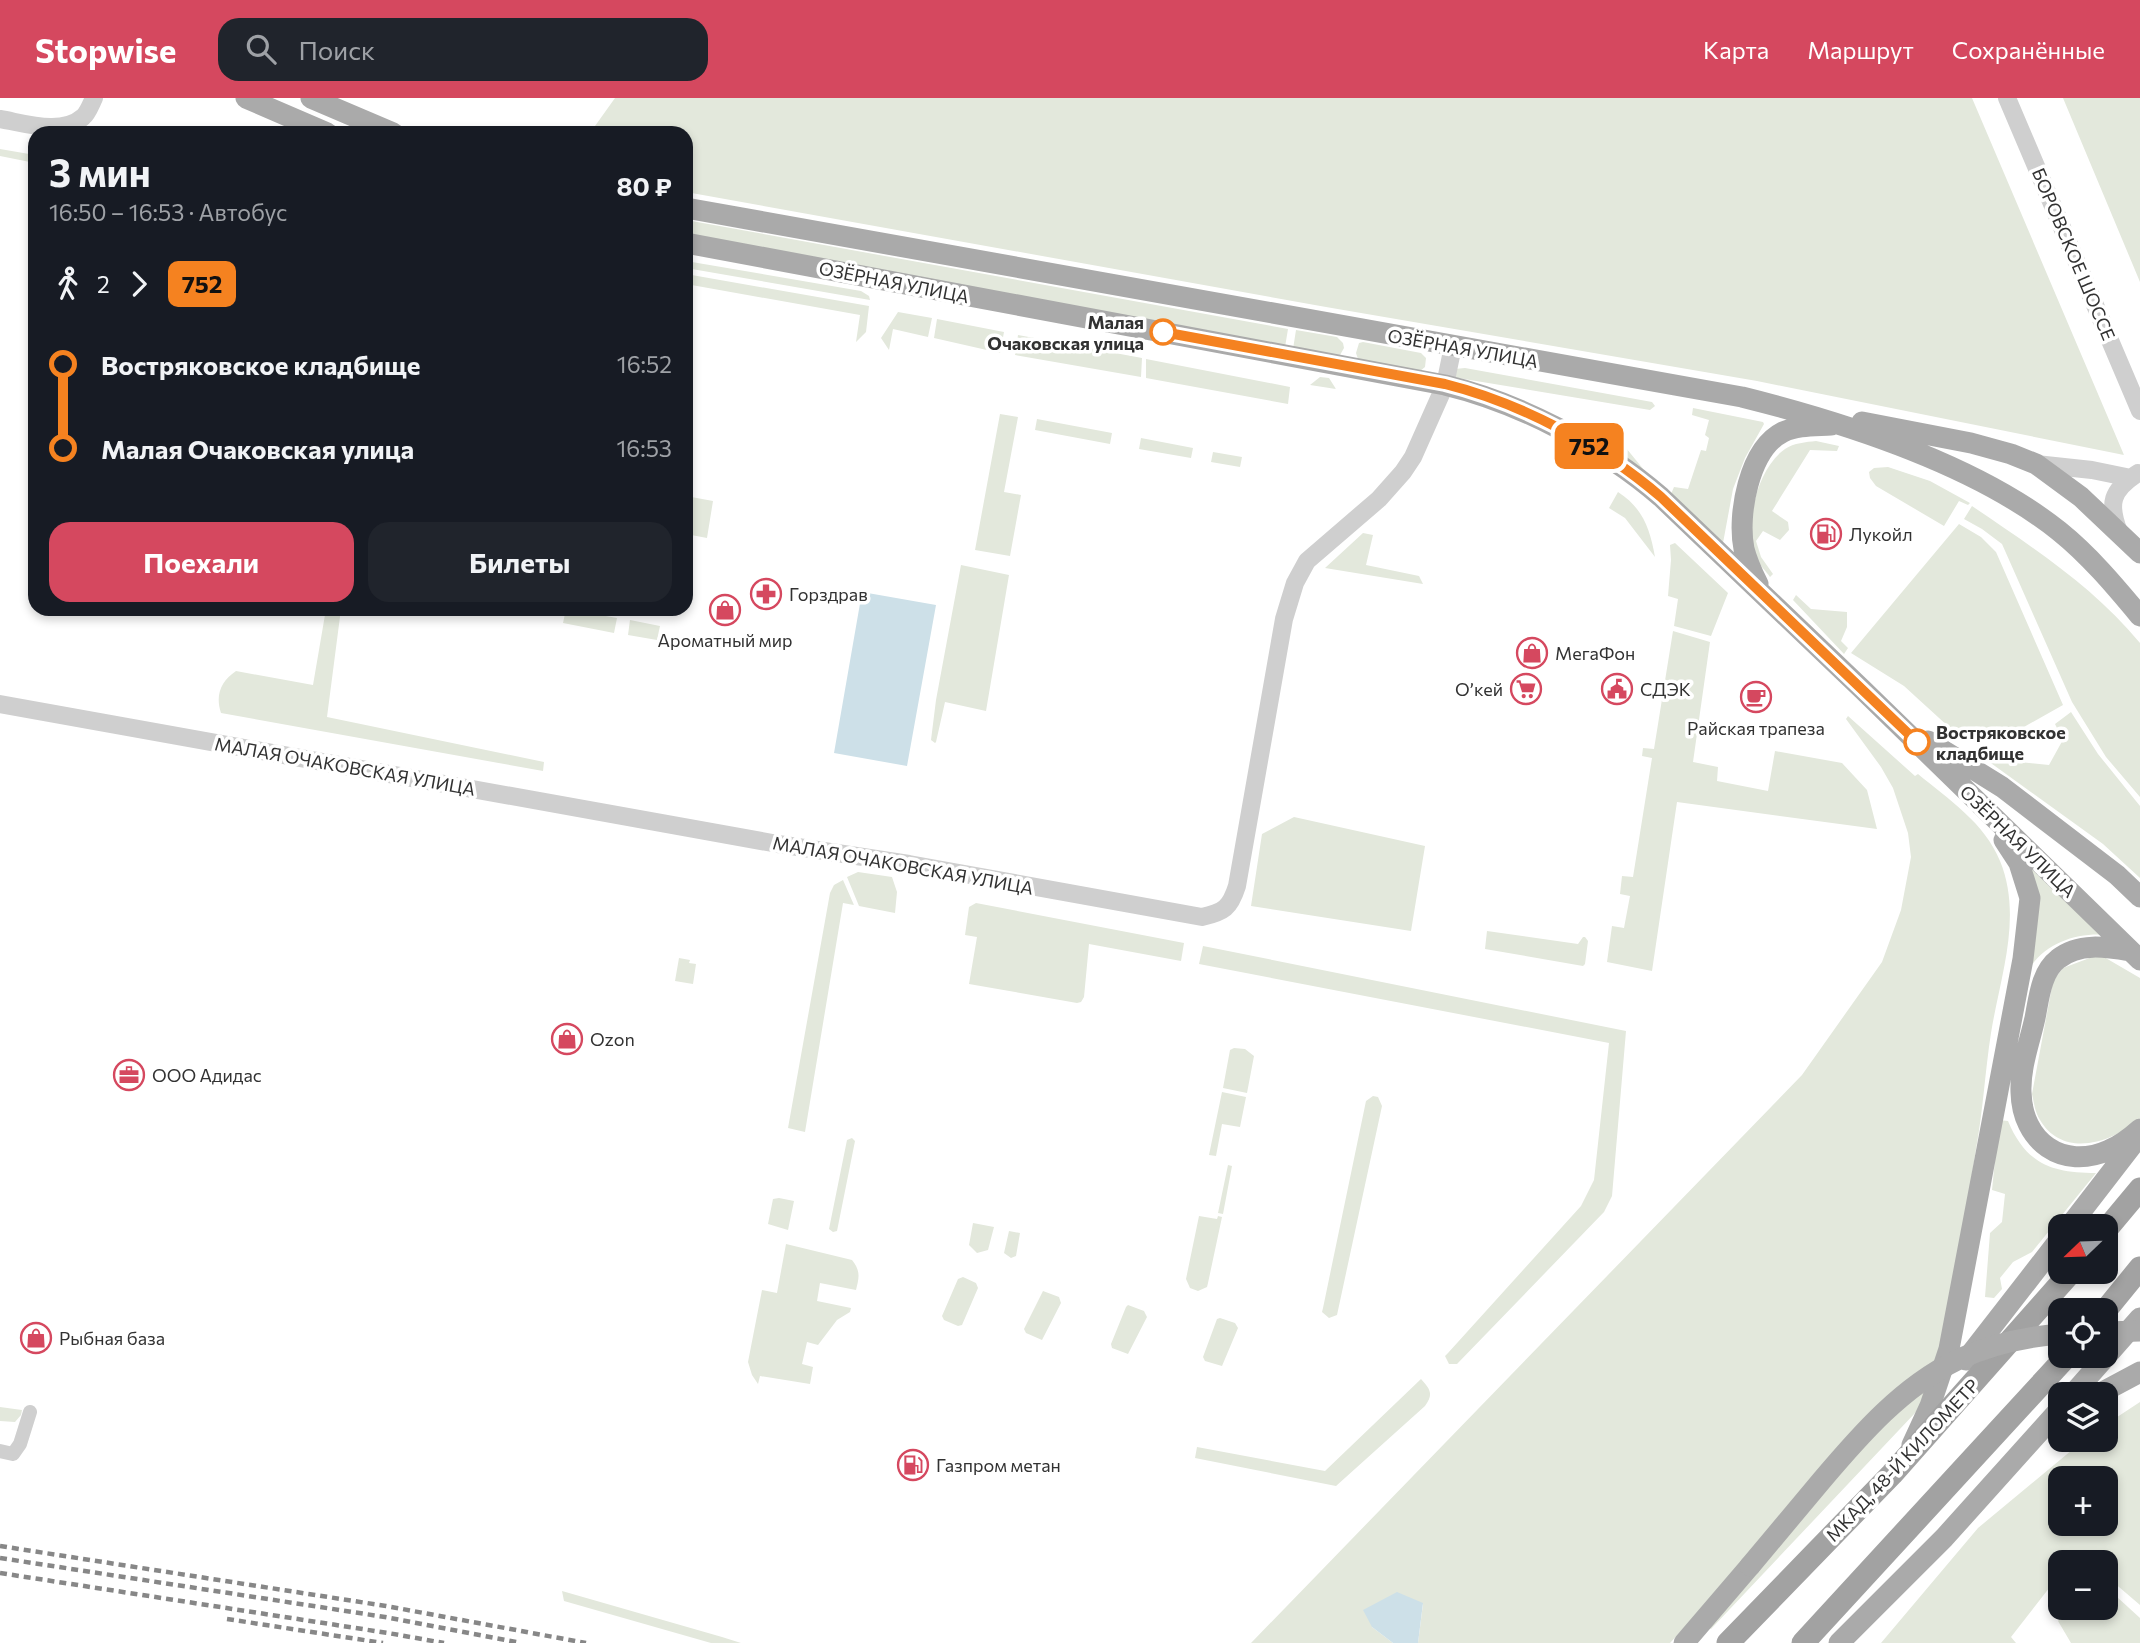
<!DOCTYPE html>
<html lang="ru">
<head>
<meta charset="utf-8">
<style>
  :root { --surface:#171b24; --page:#20242c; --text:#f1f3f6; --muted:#9ea1a6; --accent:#d5485f }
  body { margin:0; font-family:Commissioner,sans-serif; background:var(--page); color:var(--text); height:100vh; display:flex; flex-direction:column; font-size:26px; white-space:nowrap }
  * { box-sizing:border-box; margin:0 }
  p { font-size:23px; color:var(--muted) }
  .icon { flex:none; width:38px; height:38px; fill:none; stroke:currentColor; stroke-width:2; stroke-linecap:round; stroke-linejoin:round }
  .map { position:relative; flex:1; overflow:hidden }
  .details { position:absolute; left:28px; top:28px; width:665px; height:490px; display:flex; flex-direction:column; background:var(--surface); border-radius:21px; box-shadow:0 4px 10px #0003 }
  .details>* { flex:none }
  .badge { padding:0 14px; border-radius:10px; font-size:24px; line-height:46px }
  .needle { width:46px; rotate:247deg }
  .tools { position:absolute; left:2048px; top:1116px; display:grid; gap:14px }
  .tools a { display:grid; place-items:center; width:70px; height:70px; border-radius:14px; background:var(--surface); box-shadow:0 4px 10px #0003; font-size:35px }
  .map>.badge { position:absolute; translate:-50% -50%; box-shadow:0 0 0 4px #fff }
  .legs { display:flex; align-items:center; gap:10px; height:77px; padding:0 21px; font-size:23px }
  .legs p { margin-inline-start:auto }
  .summary { display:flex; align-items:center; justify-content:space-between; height:119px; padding:0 21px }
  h1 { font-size:38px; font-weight:700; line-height:52px }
  .button { display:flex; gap:14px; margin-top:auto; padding:14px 21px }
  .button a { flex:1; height:80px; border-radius:21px; background:var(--accent); color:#fff; font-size:28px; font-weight:700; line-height:80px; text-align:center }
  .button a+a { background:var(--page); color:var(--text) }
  ul { padding:0 21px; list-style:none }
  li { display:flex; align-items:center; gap:24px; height:84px; font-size:26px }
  li i { display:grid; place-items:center; width:10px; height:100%; margin:0 9px; background:currentColor }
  li i::after { content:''; width:18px; height:18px; margin:-9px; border:5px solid; border-radius:50%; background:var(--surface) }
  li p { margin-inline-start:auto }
  li:first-child i { background:linear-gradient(#0000 50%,currentColor 0) }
  li:last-child i { background:linear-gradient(currentColor 50%,#0000 0) }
  header { display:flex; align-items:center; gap:42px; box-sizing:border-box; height:98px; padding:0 35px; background:var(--accent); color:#fff }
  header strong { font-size:33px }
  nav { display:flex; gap:38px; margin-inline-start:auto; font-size:24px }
  .search { width:490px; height:63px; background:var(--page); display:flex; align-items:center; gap:18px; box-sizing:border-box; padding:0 24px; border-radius:21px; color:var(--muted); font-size:26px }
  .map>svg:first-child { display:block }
  .green { fill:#e3e8dc; fill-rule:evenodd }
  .water { fill:#cde0e8 }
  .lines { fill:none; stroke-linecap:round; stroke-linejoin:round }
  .minor { stroke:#cfcfcf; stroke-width:14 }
  .tertiary { stroke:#cfcfcf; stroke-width:18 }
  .primary { stroke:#aaa; stroke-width:21 }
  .trunk { stroke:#a2a2a2; stroke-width:23 }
  .rail { stroke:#878787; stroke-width:4.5; stroke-dasharray:7 5; stroke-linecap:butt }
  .primary-bridge { stroke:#aaa; stroke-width:21 }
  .line-1-casing { stroke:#fff; stroke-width:16 }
  .line-1 { stroke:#f58220; stroke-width:10 }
  .stop-1-dot { fill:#fff; stroke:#f58220; stroke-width:3.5 }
  .labels { text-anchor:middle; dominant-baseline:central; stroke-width:7; stroke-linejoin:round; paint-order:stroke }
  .street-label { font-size:18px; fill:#323232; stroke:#fff }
  .stop-label { font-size:18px; font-weight:bold; fill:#323232; stroke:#fff; text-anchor:end }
  .poi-label { font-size:18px; fill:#323232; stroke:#fff; text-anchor:start }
</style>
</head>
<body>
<header>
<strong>Stopwise</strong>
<div class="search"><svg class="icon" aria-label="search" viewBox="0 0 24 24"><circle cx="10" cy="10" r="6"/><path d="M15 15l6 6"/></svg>Поиск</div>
<nav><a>Карта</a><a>Маршрут</a><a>Сохранённые</a></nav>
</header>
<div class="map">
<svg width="2140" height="1545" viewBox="0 0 2140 1545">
  <rect width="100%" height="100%" fill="#fff"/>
  <path class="green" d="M615 0H1972L2124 357 1757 283 1326 209 686 94V35H590Z
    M2063 0H2140V184Z
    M0 51 35 57V65L0 58Z
    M686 122 1288 231 1285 249 686 138Z
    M686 163 861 193 869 198 870 202 686 170Z
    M686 176 869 208 866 234 856 244 860 217 686 186Z
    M898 214 932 220 928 239 893 231 889 252 881 240Z
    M937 221 1004 234 1000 255 934 240Z
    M1296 232 1337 239 1343 245 1344 250 1340 257 1293 251Z
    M1018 237 1142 260 1141 279 1015 257Z
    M1363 244 1421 255 1426 260 1425 269 1419 274 1358 261 1356 255 1359 245Z
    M1146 261 1290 289 1288 306 1146 280Z
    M1465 270 1652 304 1655 308 1650 312 1452 279 1455 271Z
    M1320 279 1329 280 1336 291 1310 287Z
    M1693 310 1763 324 1764 326 1745 360 1733 391 1723 445 1671 396 1674 389 1688 391 1701 352 1706 353 1709 340 1705 337 1709 322 1692 317Z
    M1000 316 1018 319 1004 394 1021 397 1010 458 975 452Z
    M1037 321 1112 335 1110 346 1035 332Z
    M1561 321 1613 334 1644 372Z
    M1141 340 1193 350 1191 360 1139 351Z
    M1816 343 1839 348 1837 353 1810 352 1772 413 1788 424 1789 432 1780 442 1763 433 1756 443 1761 459 1773 476 1770 479C1766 473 1760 468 1757 461 1743 430 1756 371 1785 351 1794 345 1806 344 1816 343Z
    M1213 354 1242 359 1240 369 1211 364Z
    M1888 369 1930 383 1970 405 1968 407 1959 403 1944 428 1876 388 1870 380 1869 374 1874 370Z
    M1618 394C1643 410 1650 431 1655 459L1625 420 1609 410Z
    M686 398 713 403 707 440 686 436Z
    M1972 408C2032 449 2093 488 2140 545V699L2106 659 2072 604 2002 446 1982 431 1964 421Z
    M1959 426 1981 439 1996 454 2063 607 2008 638 1950 630 1904 588 1851 555Z
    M1363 435 1373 437 1366 467 1419 478 1423 486 1325 470Z
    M1675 445 1728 495 1711 538 1674 528 1678 501 1668 498 1671 462 1670 447Z
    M961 467 1009 477 986 613 945 604 936 644 935 645 931 642 936 602Z
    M1796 497 1811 511 1847 514V529L1841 543 1848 550 1844 556 1793 502Z
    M326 511H341L327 619 544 664 543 673 221 615C215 597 221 583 236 573L313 587Z
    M566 511 617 520 614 535 563 525Z
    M630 522 660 528 657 542 628 537Z
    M1673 533 1710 544 1693 664 1718 669 1717 683 1768 693 1775 653 1842 665 1867 692 1877 731 1677 704 1652 873 1607 864 1612 828 1624 830 1630 798 1620 796 1622 778 1633 779 1652 660 1642 658 1643 650 1654 651Z
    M2071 614 2098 656 2140 708V780L2103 746 1988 663 1990 661 2049 667 2065 638 2059 634 2055 626Z
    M1848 618 1915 678 1918 676C1948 701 1985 725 2000 763 2023 819 2000 879 1991 935 1985 974 1983 1013 1976 1051 1964 1129 1949 1208 1935 1286L1916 1314 1711 1531 1695 1518 1670 1545H1418L1423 1506 1372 1529 1393 1545H1251L1802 977 1882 864 1901 812 1911 759 1908 735 1893 690 1881 669 1846 621Z
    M1294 719 1425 748 1411 833 1251 808 1262 736Z
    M2023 758 2108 837C2081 834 2048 843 2032 867Z
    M858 774 892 779 897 794 895 815 859 808 847 779Z
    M843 782 854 807 843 805 805 1034 788 1030 830 795 834 787Z
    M976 805 1184 845 1181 863 1089 846 1084 899 1081 904 1077 905 969 886 977 839 965 837 969 809Z
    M1487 833 1578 846 1583 839H1585L1588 843 1585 866 1583 868 1485 851Z
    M1203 848 1626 933 1612 1098 1604 1114 1457 1266H1449L1445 1258 1448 1255 1581 1108 1594 1082 1609 945 1199 866Z
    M2095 858 2104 859 2140 880V1020C2113 1045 2063 1061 2040 1022 2035 1014 2034 1005 2032 996L2053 883 2063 870Z
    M679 860 690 862 689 865 696 866 693 886 675 883Z
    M1234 950 1245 951 1254 958 1247 995 1223 990 1230 952Z
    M1222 994 1246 999 1240 1029 1222 1026 1216 1058 1209 1057Z
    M1373 998 1378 999 1382 1008 1337 1217 1329 1220 1322 1214 1323 1210 1366 1003Z
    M1999 1022 2008 1023C2026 1066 2052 1075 2096 1075L2032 1154 2013 1164 2000 1180 2002 1191 1994 1200 1985 1199 1990 1135 2002 1124 2005 1096 1992 1092Z
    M852 1040 855 1043 837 1133 833 1134 829 1131 847 1042Z
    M1228 1067 1232 1068 1223 1116 1218 1115Z
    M779 1100 794 1103 788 1132 768 1126 773 1101Z
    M1199 1118 1217 1121 1218 1118 1222 1119 1208 1185 1207 1189 1198 1193 1190 1190 1186 1181Z
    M973 1125 994 1129 988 1152 977 1155 969 1147Z
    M1009 1133 1020 1135 1016 1158 1011 1160 1004 1155Z
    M786 1146 852 1162C861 1173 859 1180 856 1192L820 1185 817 1203 851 1210 850 1214 837 1222 818 1247 807 1244 802 1266 813 1269 810 1286 760 1278 758 1286 752 1277 748 1264 762 1192 777 1195Z
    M963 1179 976 1185 978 1190 962 1227 958 1228 944 1222 942 1218 958 1181Z
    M1043 1193 1059 1199 1061 1205 1042 1242 1026 1235 1024 1231Z
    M1128 1207 1144 1213 1147 1219 1128 1256 1112 1250 1111 1246 1126 1209Z
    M1220 1220 1235 1225 1238 1230 1222 1268 1205 1263 1203 1259 1217 1221Z
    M1421 1281C1430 1291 1434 1296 1425 1308L1336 1388 1195 1360 1197 1349 1325 1373Z
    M2140 1304V1507L2105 1477V1465H2091L2088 1463 2080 1465H2060V1476L2011 1539 2016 1545H1881L1978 1430 2084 1342H2105V1327ZM2060 1381H2105V1426H2060Z
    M0 1309 22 1312 21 1317 15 1324 0 1323Z
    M2105 1488 2140 1520V1545H2071L2058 1523 2068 1510H2105Z
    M562 1493 722 1539 741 1545H711L564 1503Z"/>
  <path class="water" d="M862 494 936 507 907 668 834 655Z
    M1397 1494 1423 1505 1418 1545H1393L1372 1529 1363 1512Z"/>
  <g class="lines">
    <path class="minor" d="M0 1353 13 1356 20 1346 30 1314"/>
    <path class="tertiary" d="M2007 0 2140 313
      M0 21C24 25 62 38 83 19 88 15 91 6 94 0
      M2036 366 2092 372 2131 380
      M2119 434C2108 406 2111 392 2138 375
      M0 606 778 746 909 766 1202 819C1224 814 1230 810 1237 788L1284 521 1295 485 1307 463 1379 401 1403 374 1413 359 1445 287 1453 248"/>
    <path class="primary" d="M246 0 327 35
      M311 0 393 35
      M686 110 1742 299C1846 325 1975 366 2059 433 2089 457 2115 488 2140 518
      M686 145 1445 287C1520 305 1602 348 1661 399L1862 591 2140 862
      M1862 324 1971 345 2011 356 2036 366 2081 399 2140 455
      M1758 486C1752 474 1747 463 1744 451 1737 417 1749 351 1783 334 1797 327 1815 328 1831 327
      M1928 643 2002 689 2117 777 2140 799
      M2131 853C2107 849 2079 844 2058 861 2041 874 2039 900 2035 920 2030 943 2020 969 2021 994 2022 1043 2062 1073 2109 1052 2121 1047 2131 1039 2140 1031
      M2069 1129 2137 1041
      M1966 1262 2060 1141
      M2072 1297 2140 1220
      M2097 1297 2140 1274
      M1912 1347 1930 1308 1949 1251 2023 861 2030 800 2019 765 2004 742
      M1684 1545 1750 1468
      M1839 1545 1944 1440 2060 1311"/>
    <path class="trunk" d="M2105 1133 2140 1091
      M2105 1213 2140 1170
      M1728 1545 1892 1376 2071 1174
      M1803 1545 2067 1258"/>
    <path class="rail" d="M0 1448 386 1508 586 1545
      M0 1460 385 1519 521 1545
      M0 1475 388 1535 444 1545
      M227 1521 383 1545"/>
    <path class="primary-bridge" d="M2105 1234 2140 1233
      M1750 1468C1774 1439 1798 1411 1822 1382 1861 1336 1902 1289 1957 1262 1989 1247 2024 1239 2060 1236"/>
  </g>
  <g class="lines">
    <g class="line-1-casing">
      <path id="line-1" d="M1163 234 1445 286C1521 305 1602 348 1661 399L1917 644"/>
    </g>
    <use href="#line-1" class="line-1"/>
  </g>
  <defs>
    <g id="fuel-ring" transform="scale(1.575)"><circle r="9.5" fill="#fff" stroke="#d5485f" stroke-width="1.5"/><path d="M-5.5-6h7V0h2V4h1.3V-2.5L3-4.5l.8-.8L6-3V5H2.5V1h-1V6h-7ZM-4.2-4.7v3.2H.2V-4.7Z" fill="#d5485f"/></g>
    <g id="pharmacy-ring" transform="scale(1.575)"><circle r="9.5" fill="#fff" stroke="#d5485f" stroke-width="1.5"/><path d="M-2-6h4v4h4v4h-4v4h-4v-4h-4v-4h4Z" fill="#d5485f"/></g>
    <g id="shop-ring" transform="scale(1.575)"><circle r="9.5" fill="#fff" stroke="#d5485f" stroke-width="1.5"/><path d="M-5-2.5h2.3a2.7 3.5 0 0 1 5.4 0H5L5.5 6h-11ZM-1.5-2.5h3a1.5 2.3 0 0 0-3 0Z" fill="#d5485f"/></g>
    <g id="supermarket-ring" transform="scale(1.575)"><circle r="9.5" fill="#fff" stroke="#d5485f" stroke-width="1.5"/><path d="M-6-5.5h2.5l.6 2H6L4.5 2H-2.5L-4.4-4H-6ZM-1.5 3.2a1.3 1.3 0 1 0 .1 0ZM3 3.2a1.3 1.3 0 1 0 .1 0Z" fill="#d5485f"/></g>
    <g id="civic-ring" transform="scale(1.575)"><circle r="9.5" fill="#fff" stroke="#d5485f" stroke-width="1.5"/><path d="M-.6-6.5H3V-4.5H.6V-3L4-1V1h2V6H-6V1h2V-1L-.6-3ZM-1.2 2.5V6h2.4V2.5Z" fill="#d5485f"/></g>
    <g id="cafe-ring" transform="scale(1.575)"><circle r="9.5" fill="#fff" stroke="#d5485f" stroke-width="1.5"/><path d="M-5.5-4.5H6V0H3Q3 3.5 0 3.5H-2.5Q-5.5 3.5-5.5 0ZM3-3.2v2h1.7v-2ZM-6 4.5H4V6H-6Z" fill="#d5485f"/></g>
    <g id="office-ring" transform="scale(1.575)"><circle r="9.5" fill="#fff" stroke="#d5485f" stroke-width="1.5"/><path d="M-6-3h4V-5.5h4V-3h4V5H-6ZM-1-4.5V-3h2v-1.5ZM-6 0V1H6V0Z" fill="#d5485f"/></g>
  </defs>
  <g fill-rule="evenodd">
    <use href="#fuel-ring" x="1826" y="436"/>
    <use href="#pharmacy-ring" x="766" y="496"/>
    <use href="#shop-ring" x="725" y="512"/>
    <use href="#shop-ring" x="1532" y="555"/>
    <use href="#supermarket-ring" x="1526" y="591"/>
    <use href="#civic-ring" x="1617" y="591"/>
    <use href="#cafe-ring" x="1756" y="599"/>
    <use href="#shop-ring" x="567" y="941"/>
    <use href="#office-ring" x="129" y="977"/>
    <use href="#shop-ring" x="36" y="1240"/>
    <use href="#fuel-ring" x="913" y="1367"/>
  </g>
  <g class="stop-1-dot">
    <circle cx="1163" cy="234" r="12"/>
    <circle cx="1917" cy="644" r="12"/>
  </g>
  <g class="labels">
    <g class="street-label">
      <text transform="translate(2074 156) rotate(67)">БОРОВСКОЕ ШОССЕ</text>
      <text transform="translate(894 184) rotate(11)">ОЗЁРНАЯ УЛИЦА</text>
      <text transform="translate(1463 250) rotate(10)">ОЗЁРНАЯ УЛИЦА</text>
      <text transform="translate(345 668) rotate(10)">МАЛАЯ ОЧАКОВСКАЯ УЛИЦА</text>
      <text transform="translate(2018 743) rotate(44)">ОЗЁРНАЯ УЛИЦА</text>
      <text transform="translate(903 767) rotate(10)">МАЛАЯ ОЧАКОВСКАЯ УЛИЦА</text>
      <text transform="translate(1902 1362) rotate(-47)">МКАД, 48-Й КИЛОМЕТР</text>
    </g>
    <g class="stop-label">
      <text x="1144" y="224">Малая<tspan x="1144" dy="21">Очаковская улица</tspan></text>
      <text x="1936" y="634" text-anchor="start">Востряковское<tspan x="1936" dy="21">кладбище</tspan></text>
    </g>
    <g class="poi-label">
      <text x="1849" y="436">Лукойл</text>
      <text x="789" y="496">Горздрав</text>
      <text x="725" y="542" text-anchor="middle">Ароматный мир</text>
      <text x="1555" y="555">МегаФон</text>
      <text x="1503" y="591" text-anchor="end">О’кей</text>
      <text x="1640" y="591">СДЭК</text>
      <text x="1756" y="630" text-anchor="middle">Райская трапеза</text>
      <text x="590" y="941">Ozon</text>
      <text x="152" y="977">ООО Адидас</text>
      <text x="59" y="1240">Рыбная база</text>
      <text x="936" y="1367">Газпром метан</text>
    </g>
  </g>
</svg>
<div class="tools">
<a><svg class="needle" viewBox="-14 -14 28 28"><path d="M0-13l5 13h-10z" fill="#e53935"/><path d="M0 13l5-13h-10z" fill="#9ea1a6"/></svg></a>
<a><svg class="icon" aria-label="locate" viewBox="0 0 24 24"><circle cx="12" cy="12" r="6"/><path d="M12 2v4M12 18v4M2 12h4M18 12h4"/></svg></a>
<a><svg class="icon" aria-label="layers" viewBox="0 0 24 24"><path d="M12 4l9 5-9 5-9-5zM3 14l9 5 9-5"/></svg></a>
<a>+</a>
<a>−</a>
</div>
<b class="badge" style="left:1589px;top:348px;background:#f58220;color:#111">752</b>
<section class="details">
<div class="summary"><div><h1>3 мин</h1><p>16:50 – 16:53 · Автобус</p></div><b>80 ₽</b></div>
<div class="legs"><svg class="icon" aria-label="walk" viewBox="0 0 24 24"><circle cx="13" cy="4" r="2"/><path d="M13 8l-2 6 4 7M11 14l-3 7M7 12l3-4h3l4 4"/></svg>2<svg class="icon" aria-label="forward" viewBox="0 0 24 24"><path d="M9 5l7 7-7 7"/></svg><b class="badge" style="background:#f58220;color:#111">752</b></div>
<ul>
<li><i style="color:#f58220"></i><b>Востряковское кладбище</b><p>16:52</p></li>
<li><i style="color:#f58220"></i><b>Малая Очаковская улица</b><p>16:53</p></li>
</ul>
<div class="button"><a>Поехали</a><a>Билеты</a></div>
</section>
</div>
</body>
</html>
